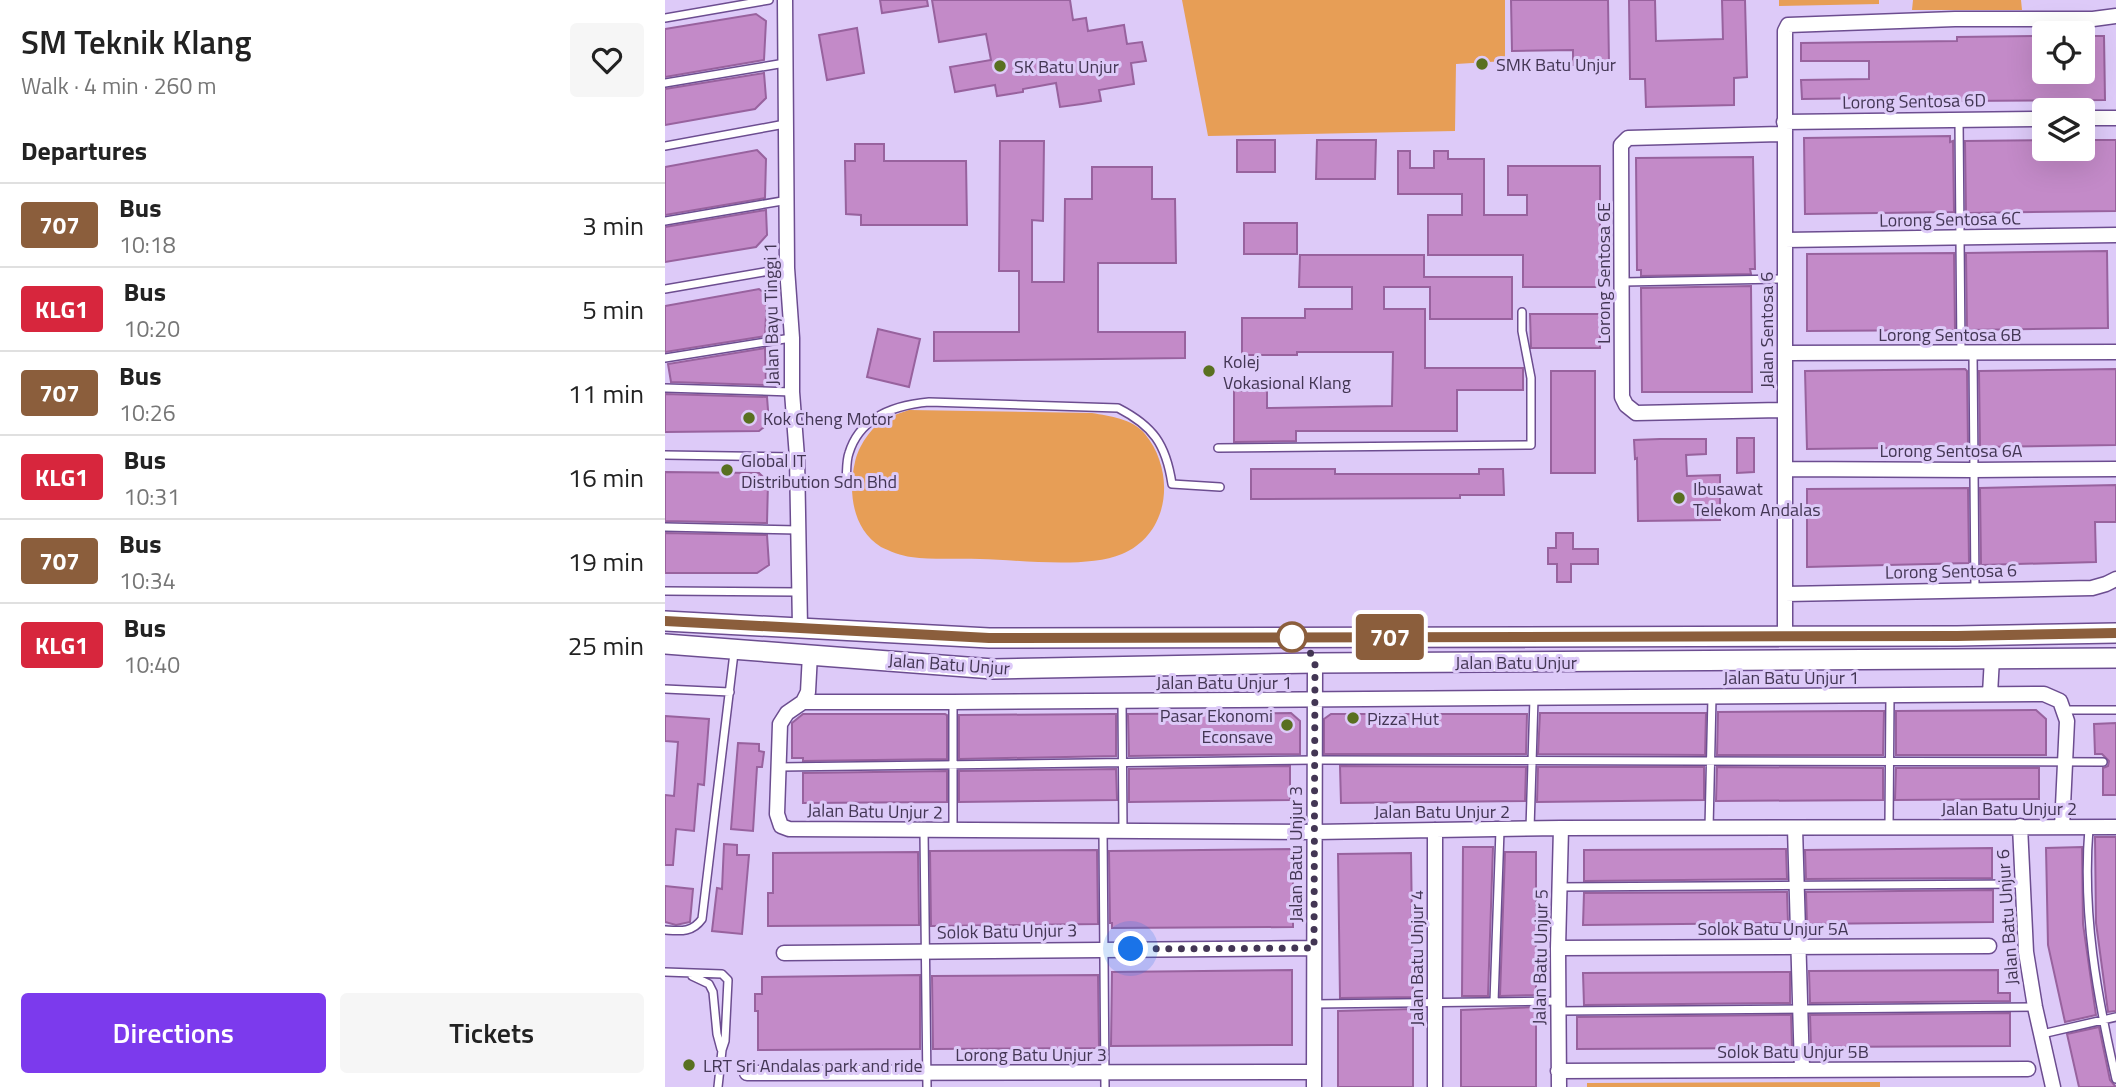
<!DOCTYPE html>
<html lang="en">
<head>
<meta charset="utf-8">
<style>
  :root { --surface:#fff; --page:#f6f6f6; --text:#222; --muted:#767676; --line:#e0e0e0; --accent:#7c3aed }
  body { margin:0; font-family:"Titillium Web",sans-serif; background:var(--page); color:var(--text); height:100vh; display:flex; flex-direction:column; font-size:26px; white-space:nowrap }
  * { box-sizing:border-box; margin:0 }
  p { font-size:23px; color:var(--muted) }
  .icon { flex:none; width:38px; height:38px; fill:none; stroke:currentColor; stroke-width:2; stroke-linecap:round; stroke-linejoin:round }
  .map { position:relative; flex:1; overflow:hidden }
  .panel { display:flex; flex-direction:column; background:var(--surface); width:665px }
  .panel>* { flex:none }
  .badge { padding:0 14px; border-radius:5px; font-size:24px; line-height:46px }
  .tools { position:absolute; left:1367px; top:21px; display:grid; gap:14px }
  .tools a { display:grid; place-items:center; width:63px; height:63px; border-radius:7px; background:var(--surface); box-shadow:0 7px 28px #0002; font-size:35px }
  .you { position:absolute; width:35px; height:35px; margin:-18px; border:5px solid #fff; border-radius:50%; background:#1a73e8; box-shadow:0 0 0 10px #1a73e833 }
  .map>.badge { position:absolute; translate:-50% -50%; box-shadow:0 0 0 4px #fff }
  h2 { padding:0 21px; font-size:26px; line-height:63px }
  .round { display:grid; place-items:center; flex:none; width:74px; height:74px; border-radius:7px; background:var(--page) }
  .summary { display:flex; align-items:center; justify-content:space-between; height:119px; padding:0 21px }
  h1 { font-size:33px; font-weight:600; line-height:52px }
  .cta { display:flex; gap:14px; margin-top:auto; padding:14px 21px }
  .cta a { flex:1; height:80px; border-radius:7px; background:var(--accent); color:#fff; font-size:28px; font-weight:600; line-height:80px; text-align:center }
  .cta a+a { background:var(--page); color:var(--text) }
  ul { padding:0; list-style:none }
  li { display:flex; align-items:center; gap:21px; height:84px; padding:0 21px; border-top:2px solid var(--line) }
  li div { flex:1 }
  li b { display:block; font-size:26px }
  li em { font-style:normal }
  li .badge { min-width:77px; font-weight:700; text-align:center }
  main { display:flex; flex:1; min-height:0 }
  .map>svg:first-child { display:block }
  .green { fill:#e79e56 }
  .building { fill:#c38ac8; stroke:#98629e; stroke-width:2 }
  .lines { fill:none; stroke-linecap:round; stroke-linejoin:round }
  .lane-casing { stroke:#6c4d90; stroke-width:10 }
  .street-casing { stroke:#6c4d90; stroke-width:17 }
  .secondary-casing { stroke:#6c4d90; stroke-width:22 }
  .lane { stroke:#fff; stroke-width:7 }
  .street { stroke:#fff; stroke-width:14 }
  .secondary { stroke:#fff; stroke-width:19 }
  .line-casing { stroke:#fff; stroke-width:16 }
  .line { stroke:#8b5e3c; stroke-width:10 }
  .walk { stroke:#433654; stroke-width:7; stroke-dasharray:0 12.6 }
  .poi-dot { fill:#597020; stroke:#ddcaf8; stroke-width:2.5 }
  .stop-dot { fill:#fff; stroke:#8b5e3c; stroke-width:3.5 }
  .labels { text-anchor:middle; dominant-baseline:central; stroke-width:6; stroke-linejoin:round; paint-order:stroke }
  .poi-label { font-size:18px; fill:#433654; stroke:#ddcaf8; text-anchor:start }
  .street-label { font-size:18px; fill:#433654; stroke:#ddcaf8 }
</style>
</head>
<body>
<main>
<section class="panel">
<div class="summary"><div><h1>SM Teknik Klang</h1><p>Walk · 4 min · 260 m</p></div><a class="round"><svg class="icon" aria-label="heart" viewBox="0 0 24 24"><path d="M12 20l-8-8c-3-5 5-10 8-4 3-6 11-1 8 4z"/></svg></a></div>
<h2>Departures</h2>
<ul>
<li><span class="badge" style="background:#8b5e3c;color:#fff">707</span><div><b>Bus</b><p>10:18</p></div><em>3 min</em></li>
<li><span class="badge" style="background:#d7263d;color:#fff">KLG1</span><div><b>Bus</b><p>10:20</p></div><em>5 min</em></li>
<li><span class="badge" style="background:#8b5e3c;color:#fff">707</span><div><b>Bus</b><p>10:26</p></div><em>11 min</em></li>
<li><span class="badge" style="background:#d7263d;color:#fff">KLG1</span><div><b>Bus</b><p>10:31</p></div><em>16 min</em></li>
<li><span class="badge" style="background:#8b5e3c;color:#fff">707</span><div><b>Bus</b><p>10:34</p></div><em>19 min</em></li>
<li><span class="badge" style="background:#d7263d;color:#fff">KLG1</span><div><b>Bus</b><p>10:40</p></div><em>25 min</em></li>
</ul>
<div class="cta"><a>Directions</a><a>Tickets</a></div>
</section>
<div class="map">
<svg width="1451" height="1087" viewBox="0 0 1451 1087">
  <rect width="100%" height="100%" fill="#ddcaf8"/>
  <path class="green" d="M517 0H840V61L791 64 790 131 543 136Z
    M1114 0H1214V4L1114 6Z
    M1248 0H1356L1357 10H1247Z
    M244 410 427 413C445 416 468 419 480 434 511 472 505 534 457 554 421 569 355 560 315 559 292 558 268 560 246 557 237 556 224 551 216 547 187 529 183 491 190 462 193 447 206 427 220 419 227 415 237 413 244 410Z
    M1215 1082V1087H922V1083Z"/>
  <path class="building" d="M215 0H262L263 6 217 13Z
    M267 0H405L408 20 421 18 423 31 459 25 462 44 477 42 481 61 466 63 469 84 434 90 436 101 417 104 395 107 391 83 358 89V92L332 96 330 85 290 92 285 67 326 60 321 34 274 42Z
    M846 0H943L944 64 908 65V50L847 51Z
    M964 0H990L991 41 1058 39 1057 0H1080L1082 77 1069 78V105L981 107 980 79H965Z
    M91 14 101 21 99 60 0 77V29Z
    M192 28 199 73 162 80 154 35Z
    M1379 36V73L1389 74 1418 73V36H1439L1440 100 1293 101V97L1137 99 1136 80 1204 79V61H1136V43L1292 41V37Z
    M99 73 101 98 90 109 0 125V89Z
    M1285 136V142L1288 141 1289 212 1140 214 1139 138Z
    M572 140H610V172H572Z
    M652 140H711L710 179H651Z
    M1379 140V149H1418V140H1451V211L1301 213 1300 141Z
    M335 141H379L378 221 367 220V282H399L400 199H427V167H487V199H510L511 263H433V332H520V358L269 361V332H354V271H334Z
    M190 144H219V161H301L302 225H196V215L181 214 180 161H190Z
    M92 150 101 159 100 198 0 215V167Z
    M733 151H745V168H769V151H783V159H819V215H862V195H843V166H935V287H858V255H763V215H797V194H733Z
    M1088 157 1090 269H1085L1086 274 976 276V270H972L971 158Z
    M101 210 102 235 91 247 0 262V227Z
    M579 223H632V254H579Z
    M1442 251 1443 328 1302 330 1301 253Z
    M1289 253 1290 330 1142 331V254Z
    M635 255H759V277H847V319H765V287H719V309H760V368H858V390H792V431H631V441L569 442V391H602V408L727 406 728 352H632V355H577V318H640V309H687V287H634Z
    M1086 286 1087 392H977L976 288Z
    M94 289 102 295 100 336 0 352V306Z
    M865 314H935V348H866Z
    M213 329 255 339 244 387 202 377Z
    M100 348 101 385 6 382 3 364Z
    M1300 369 1302 371 1303 447 1142 449 1140 371Z
    M1451 369V445L1315 447 1314 371Z
    M886 371H930V473H886Z
    M0 394 102 397 104 423 94 431 0 432Z
    M1072 438H1089V472L1072 473Z
    M995 439H1041V454L1021 455 1022 476 1055 475V520L973 521 972 458 970 459 969 440Z
    M586 469H670V474H814V469H838L839 495H795V498L586 499Z
    M0 472 94 473 103 482 102 523 0 521Z
    M1451 485V522H1430L1431 562 1316 565 1315 488Z
    M1303 488 1304 563 1142 567V489Z
    M0 533 102 535 104 565 92 573H0Z
    M891 533H908V549H933V564H906V582H892V564H883V548H891Z
    M1371 710 1381 719V755H1231V711Z
    M1202 711H1219L1218 755H1052L1053 712Z
    M626 713 635 721V754L464 756 463 714Z
    M875 713H1041L1040 755 873 754Z
    M138 714H280L282 715V759L138 761V758H127V723Z
    M448 714H451V756L294 759V715Z
    M666 714H862L861 754H659V719Z
    M0 716 44 719 39 785 33 784 29 831 11 829 8 865H0V795L9 796 13 742 0 741Z
    M1451 723V795H1438V768L1443 766 1444 761 1437 754H1430L1429 724Z
    M73 743 94 744V751L99 752 97 767H92L88 831 66 829Z
    M625 766V800L464 802V769Z
    M675 766 861 767 860 801 676 803Z
    M873 767H1039V800L872 802Z
    M1052 767 1218 768V800L1051 801Z
    M1231 768H1374V799L1230 800Z
    M451 769 452 800 294 802V771Z
    M282 771V802L138 803V773Z
    M1430 837H1451V1011L1443 1012 1431 923Z
    M59 844 72 845V855H84L77 934 47 931 52 888 57 889Z
    M798 847H828L823 996H797Z
    M1417 847 1418 924 1431 1015 1400 1022 1383 945 1381 848Z
    M1327 848V878L1141 879 1140 850Z
    M628 849V927L447 928V923H445L444 851Z
    M1112 849H1121L1122 879 919 881V850Z
    M432 850 433 924 266 926 265 851Z
    M253 852 254 925 103 926V893H108V853Z
    M840 852H871V995L835 996Z
    M746 853 748 997 675 998 673 854Z
    M0 886 28 889 25 922 11 925 0 922Z
    M1328 890V922L1142 924 1141 892Z
    M1122 892 1123 923 918 925 919 893Z
    M627 970V1045L446 1046 447 972Z
    M1333 970V993H1345V1001L1145 1003 1144 971Z
    M1121 972H1125V1003L919 1005 918 973Z
    M255 975V1049L93 1050V1011H90V994H97V977Z
    M433 975 434 1048 268 1049 267 976Z
    M871 1007V1087H796V1010Z
    M748 1009V1087H673V1011Z
    M1345 1013V1046L1146 1047 1145 1015Z
    M1126 1015 1127 1047 1123 1048 912 1049V1017Z
    M1434 1027 1445 1080 1451 1087H1414L1402 1034Z"/>
  <g class="lines">
    <g class="lane-casing">
      <path id="lane" d="M0 18 104 0
        M0 83 120 63
        M1294 120 1296 353
        M0 146 120 124
        M0 221 123 200
        M958 282 1120 279
        M0 289 122 268
        M1308 353 1310 590
        M0 358 126 338
        M0 388 127 392
        M553 448 866 445V378L857 331V312
        M0 455 132 457
        M181 481C182 472 181 461 184 453 195 417 230 405 264 402L453 408C488 426 501 444 507 484L555 487
        M0 527 133 530
        M0 591 134 592
        M0 689 65 692
        M457 701 458 831
        M288 702V831
        M1398 710H1451
        M114 767 650 760 1438 762
        M1224 827 1225 695
        M1044 828 1047 697
        M1424 828C1417 914 1432 996 1451 1079
        M865 829 869 698
        M438 830 440 1087
        M259 831 262 1087
        M895 887 1358 884
        M0 930C15 931 27 933 37 919L69 653
        M0 972 57 974 63 980 60 1041 57 1050 53 1087
        M27 976 44 984 48 992 52 1034 56 1049
        M829 1002 835 830
        M649 1004 893 1001
        M893 1011 1370 1007
        M1377 1034 1451 1017"/>
    </g>
    <g class="street-casing">
      <path id="street" d="M120 0 122 268 127 338V392L132 457 135 627
        M1418 118H1451
        M1119 122 1379 119
        M1119 134 963 138 956 145 957 397 961 405 971 413 1120 410
        M1120 240 1451 235
        M1120 353 1451 352
        M1120 469 1308 470 1451 469
        M1120 594 1427 588 1441 584 1451 579
        M1120 636V31L1123 25 1290 19H1428L1451 16
        M1325 694 1327 658
        M138 702 143 692 145 654
        M1355 826 1361 952 1370 1007 1388 1087
        M1397 827 1402 721 1395 701 1379 694 288 702H138L122 713 115 724 112 814 116 826 124 829 650 832 896 828 1451 827
        M1130 828 1137 1070
        M770 830V1087
        M893 948 1324 946
        M119 953 649 948
        M893 1071 1363 1069
        M82 1073 649 1072
        M649 1087 650 663
        M894 1087 893 948 896 828"/>
    </g>
    <g class="secondary-casing">
      <path id="secondary" d="M0 621 324 638 1292 636 1451 633
        M0 644 328 669 650 663 1451 658"/>
    </g>
    <use href="#lane" class="lane"/>
    <use href="#street" class="street"/>
    <use href="#secondary" class="secondary"/>
  </g>
  <g class="lines">
    <g class="line-casing">
      <path id="line" d="M0 621 324 638 1292 636 1451 633"/>
    </g>
    <use href="#line" class="line"/>
    <path class="walk" d="M466 949 649 948 650 663 645 652 623 637H627"/>
  </g>
  <g class="poi-dot">
    <circle cx="817" cy="64" r="7"/>
    <circle cx="335" cy="66" r="7"/>
    <circle cx="544" cy="371" r="7"/>
    <circle cx="84" cy="418" r="7"/>
    <circle cx="62" cy="470" r="7"/>
    <circle cx="1014" cy="498" r="7"/>
    <circle cx="688" cy="718" r="7"/>
    <circle cx="622" cy="725" r="7"/>
    <circle cx="24" cy="1065" r="7"/>
  </g>
  <circle class="stop-dot" cx="627" cy="637" r="14"/>
  <g class="labels">
    <g class="poi-label">
      <text x="831" y="64">SMK Batu Unjur</text>
      <text x="349" y="66">SK Batu Unjur</text>
      <text x="558" y="361">Kolej<tspan x="558" dy="21">Vokasional Klang</tspan></text>
      <text x="98" y="418">Kok Cheng Motor</text>
      <text x="76" y="460">Global IT<tspan x="76" dy="21">Distribution Sdn Bhd</tspan></text>
      <text x="1028" y="488">Ibusawat<tspan x="1028" dy="21">Telekom Andalas</tspan></text>
      <text x="608" y="715" text-anchor="end">Pasar Ekonomi<tspan x="608" dy="21">Econsave</tspan></text>
      <text x="702" y="718">Pizza Hut</text>
      <text x="38" y="1065">LRT Sri Andalas park and ride</text>
    </g>
    <g class="street-label">
      <text transform="translate(1249 101) rotate(-1)">Lorong Sentosa 6D</text>
      <text transform="translate(1285 219) rotate(-1)">Lorong Sentosa 6C</text>
      <text transform="translate(938 273) rotate(-90)">Lorong Sentosa 6E</text>
      <text transform="translate(106 314) rotate(-91)">Jalan Bayu Tinggi 1</text>
      <text transform="translate(1101 330) rotate(-90)">Jalan Sentosa 6</text>
      <text x="1285" y="334">Lorong Sentosa 6B</text>
      <text x="1286" y="450">Lorong Sentosa 6A</text>
      <text transform="translate(1286 571) rotate(-1)">Lorong Sentosa 6</text>
      <text x="851" y="662">Jalan Batu Unjur</text>
      <text transform="translate(284 664) rotate(4)">Jalan Batu Unjur</text>
      <text x="1126" y="677">Jalan Batu Unjur 1</text>
      <text x="559" y="682">Jalan Batu Unjur 1</text>
      <text x="1344" y="808">Jalan Batu Unjur 2</text>
      <text transform="translate(210 811) rotate(1)">Jalan Batu Unjur 2</text>
      <text x="777" y="811">Jalan Batu Unjur 2</text>
      <text transform="translate(630 854) rotate(-90)">Jalan Batu Unjur 3</text>
      <text transform="translate(1342 917) rotate(-94)">Jalan Batu Unjur 6</text>
      <text x="1108" y="928">Solok Batu Unjur 5A</text>
      <text transform="translate(342 931) rotate(-1)">Solok Batu Unjur 3</text>
      <text transform="translate(875 957) rotate(-89)">Jalan Batu Unjur 5</text>
      <text transform="translate(751 958) rotate(-90)">Jalan Batu Unjur 4</text>
      <text x="1128" y="1051">Solok Batu Unjur 5B</text>
      <text x="366" y="1054">Lorong Batu Unjur 3</text>
    </g>
  </g>
</svg>
<div class="tools">
<a><svg class="icon" aria-label="locate" viewBox="0 0 24 24"><circle cx="12" cy="12" r="6"/><path d="M12 2v4M12 18v4M2 12h4M18 12h4"/></svg></a>
<a><svg class="icon" aria-label="layers" viewBox="0 0 24 24"><path d="M12 4l9 5-9 5-9-5zM3 14l9 5 9-5"/></svg></a>
</div>
<div class="you" style="left:466px;top:949px"></div>
<b class="badge" style="left:725px;top:637px;background:#8b5e3c;color:#fff">707</b>
</div>
</main>
</body>
</html>
